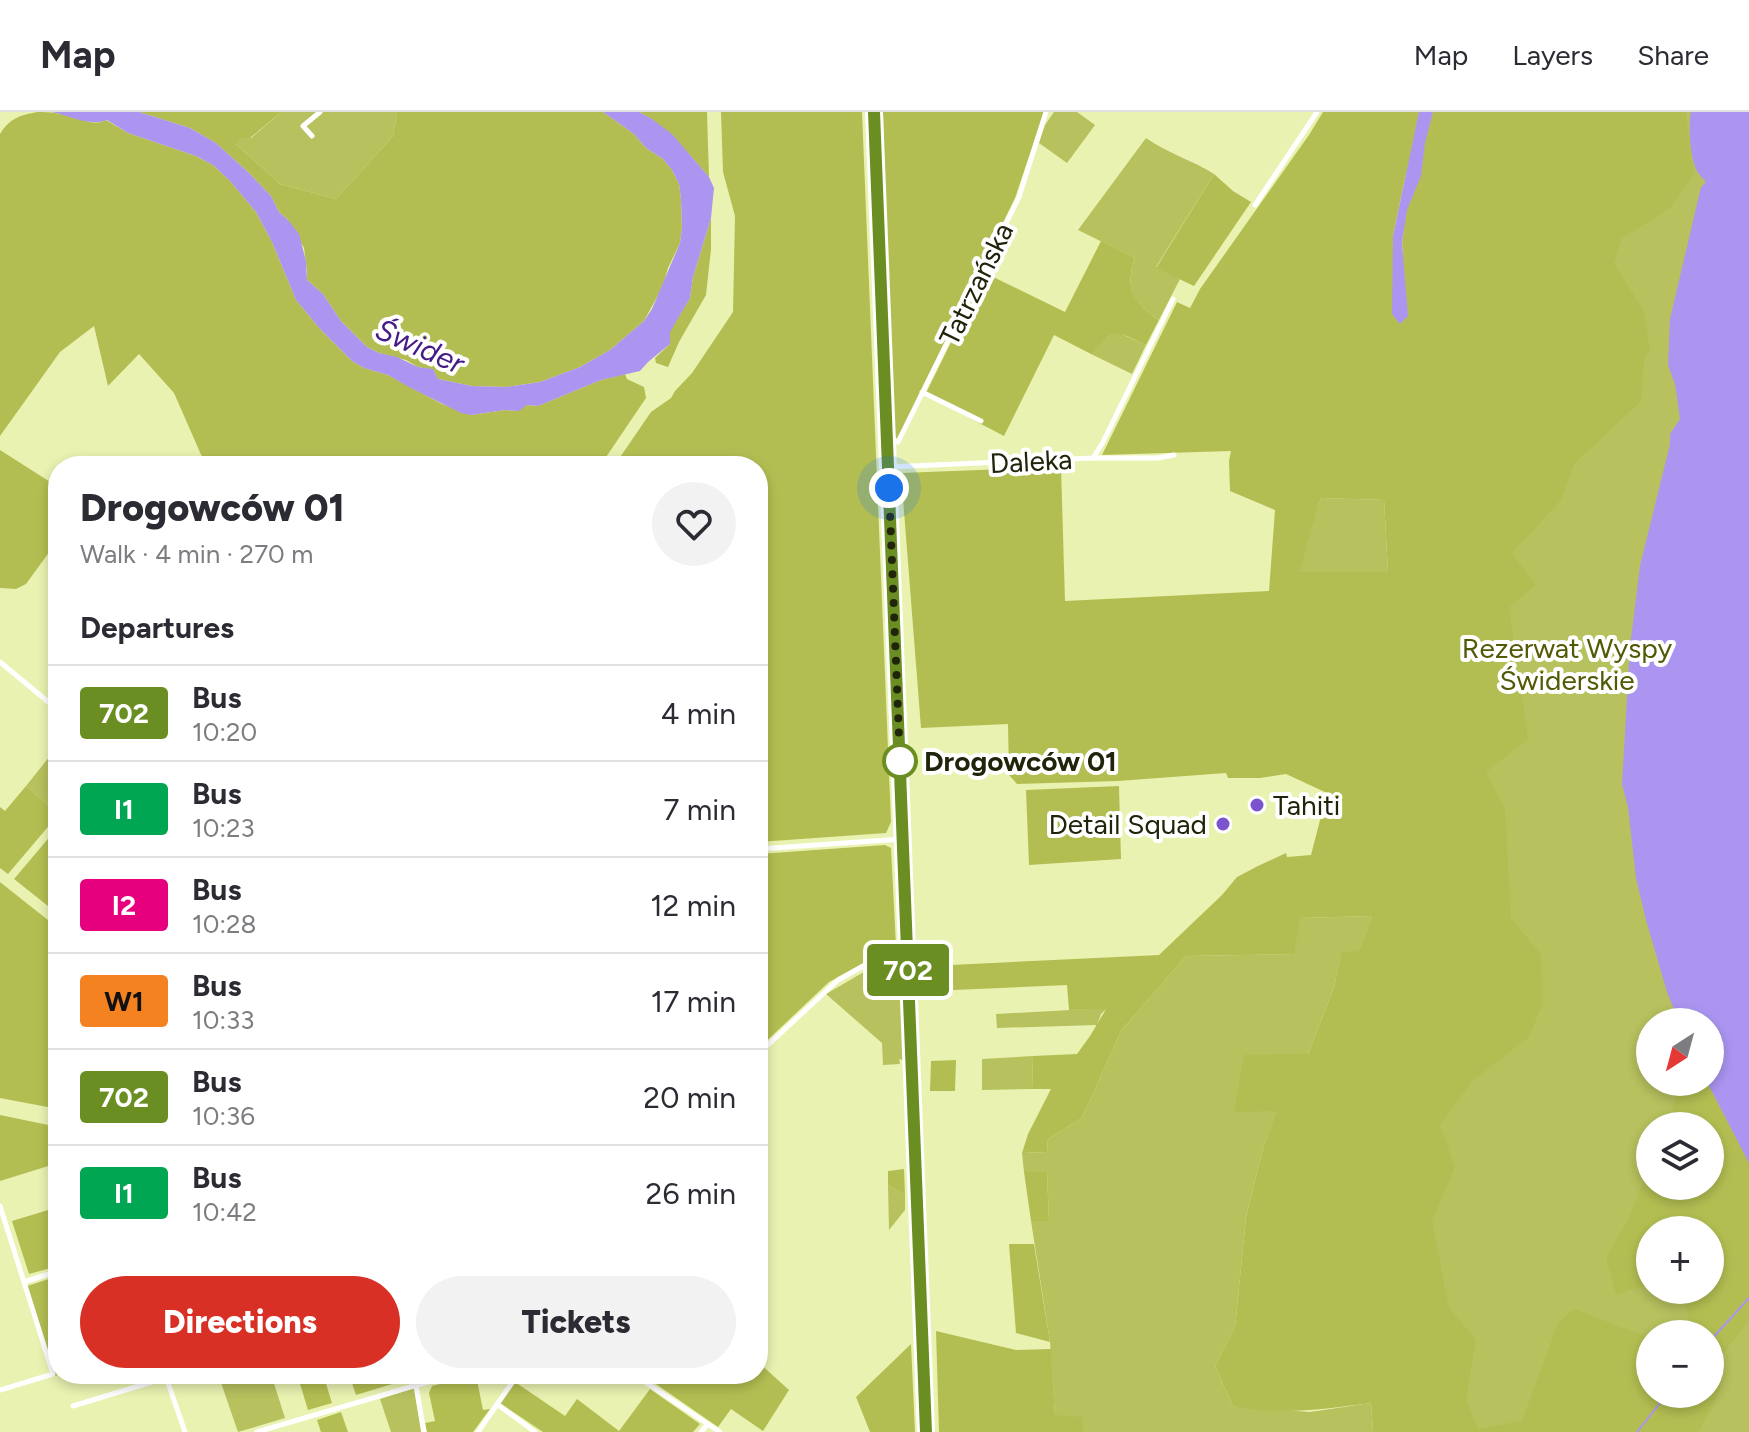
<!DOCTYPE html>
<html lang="en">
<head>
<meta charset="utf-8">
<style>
  :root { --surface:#fff; --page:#f2f2f3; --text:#2b2b33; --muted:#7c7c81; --line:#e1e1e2; --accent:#d93025 }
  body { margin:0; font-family:Figtree,sans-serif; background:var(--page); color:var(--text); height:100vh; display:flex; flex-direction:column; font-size:30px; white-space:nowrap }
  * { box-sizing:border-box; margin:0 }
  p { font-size:26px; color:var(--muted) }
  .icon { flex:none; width:44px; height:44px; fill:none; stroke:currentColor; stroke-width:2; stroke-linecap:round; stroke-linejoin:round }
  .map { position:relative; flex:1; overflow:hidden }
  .drawer { position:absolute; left:48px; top:344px; width:720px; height:928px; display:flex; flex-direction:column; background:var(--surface); border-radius:32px; box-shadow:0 4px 12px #0003 }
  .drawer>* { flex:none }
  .badge { padding:0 16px; border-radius:6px; font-size:28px; line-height:52px }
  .needle { width:52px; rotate:216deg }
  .fabs { position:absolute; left:1636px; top:896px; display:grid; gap:16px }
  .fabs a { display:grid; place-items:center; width:88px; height:88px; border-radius:50%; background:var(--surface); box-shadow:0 4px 12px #0003; font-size:40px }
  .you { position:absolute; width:40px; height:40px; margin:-20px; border:6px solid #fff; border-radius:50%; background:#1a73e8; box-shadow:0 0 0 12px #1a73e833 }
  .map>.badge { position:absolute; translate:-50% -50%; box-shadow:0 0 0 4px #fff }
  h2 { padding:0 32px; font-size:30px; line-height:72px }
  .round { display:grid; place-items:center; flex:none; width:84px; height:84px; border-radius:42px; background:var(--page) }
  .headline { display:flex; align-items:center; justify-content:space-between; height:136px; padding:0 32px }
  h1 { font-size:38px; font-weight:800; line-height:60px }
  .button { display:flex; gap:16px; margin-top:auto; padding:16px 32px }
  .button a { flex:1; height:92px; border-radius:48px; background:var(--accent); color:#fff; font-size:32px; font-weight:800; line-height:92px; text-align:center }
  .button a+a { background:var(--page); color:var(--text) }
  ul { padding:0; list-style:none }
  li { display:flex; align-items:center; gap:24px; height:96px; padding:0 32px; border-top:2px solid var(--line) }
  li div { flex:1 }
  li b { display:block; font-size:30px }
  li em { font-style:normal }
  li .badge { min-width:88px; font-weight:700; text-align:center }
  header { display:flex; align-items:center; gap:48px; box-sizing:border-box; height:112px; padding:0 40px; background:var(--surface); border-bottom:2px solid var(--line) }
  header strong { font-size:38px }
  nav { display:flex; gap:44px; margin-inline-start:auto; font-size:28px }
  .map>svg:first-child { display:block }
  .green { fill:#b7c15e; fill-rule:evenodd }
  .forest { fill:#b3be52; fill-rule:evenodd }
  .water { fill:#ab95f1 }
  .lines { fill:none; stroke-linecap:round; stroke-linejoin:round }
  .stream { stroke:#ab95f1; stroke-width:2 }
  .minor { stroke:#fff; stroke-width:5 }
  .secondary { stroke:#cbe2ee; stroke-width:7 }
  .line-casing { stroke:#fff; stroke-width:18 }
  .line { stroke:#6b8e23; stroke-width:12 }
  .walk { stroke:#21240a; stroke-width:8; stroke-dasharray:0 14.4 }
  .stop-dot { fill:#fff; stroke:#6b8e23; stroke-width:4 }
  .poi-dot { fill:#7a53cd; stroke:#fff; stroke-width:3 }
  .labels { text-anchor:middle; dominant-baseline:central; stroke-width:8; stroke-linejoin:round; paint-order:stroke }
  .street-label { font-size:28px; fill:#21240a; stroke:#fff }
  .park-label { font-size:28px; fill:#535904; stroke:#fff }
  .stop-label { font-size:28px; font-weight:bold; fill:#21240a; stroke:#fff; text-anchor:start }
  .poi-label { font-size:28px; fill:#21240a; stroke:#fff; text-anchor:start }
  .water-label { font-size:30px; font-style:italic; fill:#451c86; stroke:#fff }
</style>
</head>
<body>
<header>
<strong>Map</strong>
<nav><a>Map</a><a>Layers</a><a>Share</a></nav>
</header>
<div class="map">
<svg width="1749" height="1320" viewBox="0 0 1749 1320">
  <rect width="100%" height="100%" fill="#eaf2b1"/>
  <path class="green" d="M281 0H397L393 24 336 87 280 72 235 31 241 26H251Z
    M1054 0H1077L1095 13 1067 51 1039 31 1045 13Z
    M1408 0H1749V1320H1389L1391 506ZM1650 910H1710V970H1650ZM1650 1014H1710V1074H1650ZM1650 1118H1710V1178H1650ZM1650 1222H1710V1282H1650Z
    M1146 26C1167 41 1192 48 1214 62L1156 155 1180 167 1159 208C1134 191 1124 178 1135 146L1078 118Z
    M1113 221H1119L1146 233 1132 262 1093 243 1102 228Z
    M1321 386 1384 388 1388 460H1298Z
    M58 634V701L26 674Z
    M1372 804 1359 840 1341 842 1334 875 1308 942 1278 998 1263 1036 1246 1105 1235 1215 1215 1254 1233 1294 1310 1300 1371 1291 1373 1320H1083L1081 1314 1055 1303 1050 1230 1031 1109 1049 1108 1047 1060H1024L1022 1041 1047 1040 1048 1027 1082 1006 1121 919 1186 844 1293 842 1299 806Z
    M900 839 903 945 902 948 899 947 900 952 883 953 882 931 826 882Z
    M1107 896 1101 902 1097 913 997 916 996 902Z
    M1033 944 1032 977 982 978V947Z
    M888 1073 905 1083V1098L889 1118Z
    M218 1262H271L285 1306 238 1320Z
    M414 1276 421 1320H391L380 1287Z"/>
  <path class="forest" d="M38 0C50 0 61 1 73 5 86 8 93 14 106 8L128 21 196 44 213 53 230 69 256 100 272 130 296 188 320 217 352 249 364 256 388 263 442 292 471 303 505 298 518 299 526 293 538 294 601 268 625 262 627 267 644 275 646 286 600 354H206L174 281 139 242 108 274 94 214 60 240 0 324V22C10 6 20 3 38 0Z
    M139 0H281L250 26H241L236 32 280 72 336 87 393 24 397 0H603L634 22 646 36 663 47 672 58 679 72 681 87 682 116 680 131 668 156 663 174 644 209 610 238 580 255 540 270 506 275 472 274 438 267 433 258 418 255 406 248 379 241 367 235 341 209 323 182 307 168V159L304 136 288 108 279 100 271 84 249 61 216 31 190 16Z
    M639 0H707L709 65C687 40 669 16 639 0Z
    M721 0H862L891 710 886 721 758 730V354H614L651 300 671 286 675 279 692 261 733 200 735 104 723 60Z
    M883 0H1044L1015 86 898 326H894L886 150Z
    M1323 0H1419L1393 124 1408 203 1402 131 1407 98 1421 64 1425 31 1433 0H1686L1694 62 1670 96 1621 127 1614 152 1644 199 1650 239 1644 246 1641 289 1574 352 1561 388 1512 441 1535 473 1509 496 1528 627 1486 660 1505 696 1511 807 1541 842 1542 893 1529 925 1473 968 1440 1013 1455 1055 1432 1109 1449 1196 1476 1228 1466 1287 1478 1317 1522 1309 1558 1211 1574 1197 1650 1226V1282H1710V1222H1663L1688 1209 1683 1178H1710V1118H1650V1172L1616 1183 1606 1145 1629 1106 1650 1054V1074H1710V1014H1666L1681 970H1707L1749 1051V1209L1722 1242 1720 1278 1699 1320H1373L1371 1291C1325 1297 1279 1304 1233 1294L1215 1254 1235 1215 1246 1105 1263 1036 1277 999 1234 1000 1244 943 1308 942 1334 875 1341 841 1359 839 1372 804 1300 806 1294 842 1186 844 1121 919 1082 1006 1048 1027 1047 1040 1022 1041 1028 1022 1051 977H1032L1033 944 1077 942 1090 924 1106 897 1069 898 1067 873 931 879 930 854 1159 843 1222 783 1237 765 1258 754 1286 741 1287 745 1311 743 1327 681 1286 662 1260 666H1228L1226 661 1118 669 1017 672 1009 663 1008 612 921 616 901 361 1061 355 1065 489 1269 479 1275 398 1230 379 1229 349 1231 339 1102 343 1177 190 1190 196 1200 177 1309 23ZM1321 386 1384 388 1388 460H1299Z
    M1214 62 1233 79 1251 90 1194 174 1156 156Z
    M711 106V137L706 183 679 230 668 255 656 251 655 246 670 232 669 220 690 186 693 165Z
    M1101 129 1135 146C1124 177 1134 191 1159 208L1146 233C1117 220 1112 212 1093 243L1054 223 1004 324 925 283 985 161 1065 200Z
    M0 338 58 375V428L26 472 16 477 0 476Z
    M26 674 58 701V703L8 762 0 756V695L5 699Z
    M1119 674 1121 747 1029 753 1026 678Z
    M58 715V802L14 767Z
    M885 733 891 736 896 834 829 870 758 937V742Z
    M0 770 58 816V997L0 986Z
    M956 948 955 979H930L931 949Z
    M0 1003 58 1015V1051L0 1069Z
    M904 1057 905 1083 888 1073V1059Z
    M1024 1060H1047L1049 1109H1031Z
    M58 1095V1154L29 1162 12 1109Z
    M1009 1132H1034L1050 1230 1016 1221Z
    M58 1164V1262H60L55 1264 27 1174Z
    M936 1219 1016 1238 1051 1237 1055 1303 1082 1305 1083 1320H939Z
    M911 1232 915 1320H870L856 1285Z
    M758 1250 789 1278 763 1319 731 1297 718 1315 656 1272 663 1262H758Z
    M297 1262H323L332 1291 308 1298Z
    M349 1262H411L412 1266 356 1283Z
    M476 1263 483 1298 490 1297 473 1320H427L425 1311 435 1309 429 1281 432 1274Z
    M515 1270 565 1304 577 1287 619 1319 650 1277 700 1312 693 1320H543L500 1291Z
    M341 1300 348 1320H321L317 1308Z"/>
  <path class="water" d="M51 0H139L190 16 216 31 249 61 271 84 279 100 288 108 299 122 306 149 307 168 323 182 341 209 367 235 379 241 397 245 418 255 433 257 438 267 472 274 506 275 540 270 580 255 610 238 644 209 652 197 680 131 682 116 681 87 679 72 672 58 663 47 646 36 634 22 603 0H639L652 7 672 22 709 65 714 76 711 106 693 165 690 186 670 220V232L648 250 640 259 601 268 538 294 527 293 519 299 505 298 471 303 461 301 407 274 388 263 364 256 352 249 320 217 296 188 272 130 256 100 230 69 213 53 196 44 128 21 107 8C89 15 69 3 51 0Z
    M1419 0H1433L1425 31 1421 64 1407 98 1402 131 1408 204 1400 212 1392 202 1393 124Z
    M1691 0H1749V1051L1707 970H1710V910H1679L1667 880 1646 808 1636 766 1628 695 1622 672 1630 535 1640 454 1670 332V322L1680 307 1675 272 1668 253 1670 207 1701 75 1706 70C1704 68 1698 61 1697 59 1690 46 1688 14 1691 0Z"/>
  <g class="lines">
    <path class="stream" d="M1710 1229 1749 1186
      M1637 1320 1667 1282"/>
    <path class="minor" d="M312 24 303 14 320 0
      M1255 93 1317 0
      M922 280 981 309
      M887 329 898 330 1019 85 1046 0
      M1093 346 1103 330 1173 187
      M117 354C124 349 130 349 137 354
      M889 355 1093 346H1158L1174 343
      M0 550 58 598
      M758 737 902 727
      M758 942 838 868 906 830
      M0 1094 53 1262 0 1278
      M24 1170 58 1159
      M165 1262 185 1320
      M414 1262 424 1320
      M633 1262 720 1320
      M497 1292 535 1320
      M73 1294 178 1262
      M257 1320 417 1273 460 1262
      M478 1320 518 1262
      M701 1320 708 1312"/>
    <path class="secondary" d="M874 0 926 1320"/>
  </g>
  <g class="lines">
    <g class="line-casing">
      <path id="line" d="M874 0 926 1320"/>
    </g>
    <use href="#line" class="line"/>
    <path class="walk" d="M889 376 900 649"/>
  </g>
  <circle class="stop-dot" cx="900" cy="649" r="16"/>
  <g class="poi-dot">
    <circle cx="1257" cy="693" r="8"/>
    <circle cx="1223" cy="712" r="8"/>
  </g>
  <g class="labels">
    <g class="street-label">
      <text transform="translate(976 172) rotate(-64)">Tatrzańska</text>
      <text transform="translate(1031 349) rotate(-3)">Daleka</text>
    </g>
    <g class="park-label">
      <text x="1567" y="536">Rezerwat Wyspy<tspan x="1567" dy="32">Świderskie</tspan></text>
    </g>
    <g class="stop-label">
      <text x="924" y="649">Drogowców 01</text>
    </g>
    <g class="poi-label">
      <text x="1273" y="693">Tahiti</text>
      <text x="1207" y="712" text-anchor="end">Detail Squad</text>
    </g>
    <g class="water-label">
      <text transform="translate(420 234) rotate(24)">Świder</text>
    </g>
  </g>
</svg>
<div class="fabs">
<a><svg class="needle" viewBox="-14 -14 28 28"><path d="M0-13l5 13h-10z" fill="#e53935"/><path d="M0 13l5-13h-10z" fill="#7c7c81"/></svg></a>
<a><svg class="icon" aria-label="layers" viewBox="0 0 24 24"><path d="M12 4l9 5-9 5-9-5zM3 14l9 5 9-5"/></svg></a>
<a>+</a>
<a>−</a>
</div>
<div class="you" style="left:889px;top:376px"></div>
<b class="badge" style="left:908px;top:858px;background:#6b8e23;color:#fff">702</b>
<section class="drawer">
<div class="headline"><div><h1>Drogowców 01</h1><p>Walk · 4 min · 270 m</p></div><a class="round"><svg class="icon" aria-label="heart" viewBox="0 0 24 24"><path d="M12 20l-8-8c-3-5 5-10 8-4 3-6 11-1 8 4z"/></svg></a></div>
<h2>Departures</h2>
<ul>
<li><span class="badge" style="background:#6b8e23;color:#fff">702</span><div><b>Bus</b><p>10:20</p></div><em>4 min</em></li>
<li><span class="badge" style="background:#00a651;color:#fff">I1</span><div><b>Bus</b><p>10:23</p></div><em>7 min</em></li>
<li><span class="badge" style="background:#e6007e;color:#fff">I2</span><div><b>Bus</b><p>10:28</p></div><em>12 min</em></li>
<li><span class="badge" style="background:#f58220;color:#111">W1</span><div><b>Bus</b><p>10:33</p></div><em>17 min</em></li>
<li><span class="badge" style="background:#6b8e23;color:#fff">702</span><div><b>Bus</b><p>10:36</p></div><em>20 min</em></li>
<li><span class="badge" style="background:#00a651;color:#fff">I1</span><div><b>Bus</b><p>10:42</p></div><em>26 min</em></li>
</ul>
<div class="button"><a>Directions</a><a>Tickets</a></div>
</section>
</div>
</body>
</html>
